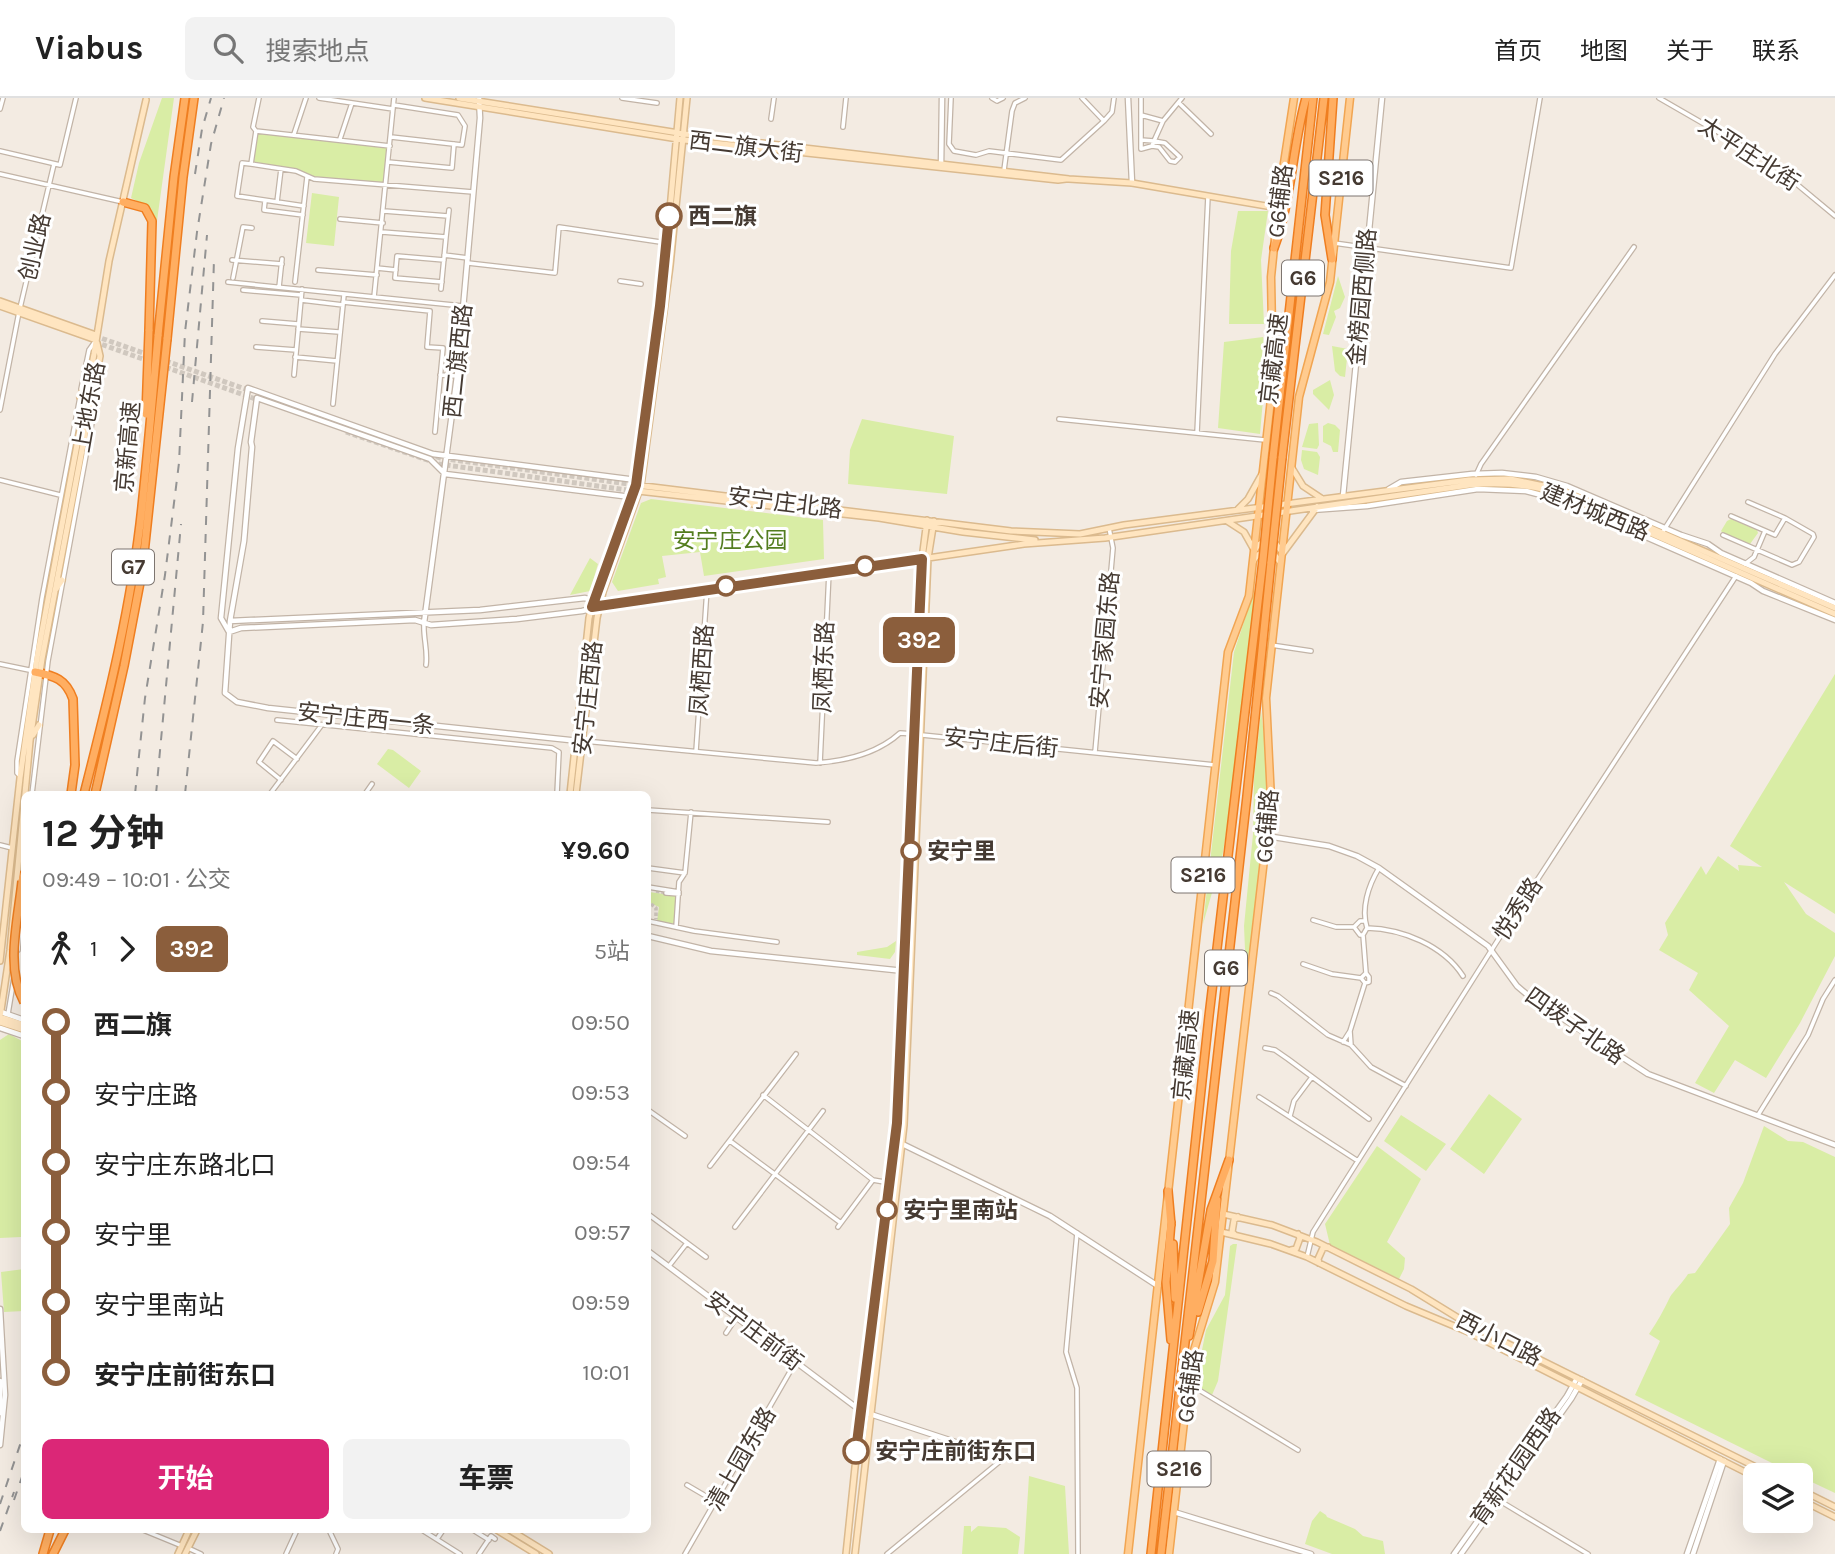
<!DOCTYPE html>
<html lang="zh">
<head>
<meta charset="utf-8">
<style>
  :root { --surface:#fff; --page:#f2f2f2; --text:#222; --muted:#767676; --line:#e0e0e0; --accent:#db2777 }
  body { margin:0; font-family:Karla,"Noto Sans SC",sans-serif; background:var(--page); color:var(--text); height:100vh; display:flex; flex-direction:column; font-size:26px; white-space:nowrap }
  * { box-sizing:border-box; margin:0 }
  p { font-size:23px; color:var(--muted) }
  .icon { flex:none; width:38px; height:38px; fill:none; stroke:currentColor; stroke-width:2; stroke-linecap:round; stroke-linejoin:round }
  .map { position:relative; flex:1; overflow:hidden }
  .sheet { position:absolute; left:21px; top:693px; width:630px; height:742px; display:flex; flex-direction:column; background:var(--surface); border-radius:10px; box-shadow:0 7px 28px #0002 }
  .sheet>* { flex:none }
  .badge { padding:0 14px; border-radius:10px; font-size:24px; line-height:46px }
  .fabs { position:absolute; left:1743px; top:1365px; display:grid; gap:14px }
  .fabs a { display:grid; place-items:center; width:70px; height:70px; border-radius:10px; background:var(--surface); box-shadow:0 7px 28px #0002; font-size:35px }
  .map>.badge { position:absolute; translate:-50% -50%; box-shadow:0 0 0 4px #fff }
  .legs { display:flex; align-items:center; gap:10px; height:77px; padding:0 21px; font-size:23px }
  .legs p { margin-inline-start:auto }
  .head { display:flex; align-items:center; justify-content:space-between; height:119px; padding:0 21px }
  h1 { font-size:38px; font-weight:700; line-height:52px }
  .primary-button { display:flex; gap:14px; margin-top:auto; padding:14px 21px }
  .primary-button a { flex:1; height:80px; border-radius:10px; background:var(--accent); color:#fff; font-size:28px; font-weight:700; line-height:80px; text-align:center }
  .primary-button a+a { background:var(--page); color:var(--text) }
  ul { padding:0 21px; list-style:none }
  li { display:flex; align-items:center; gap:24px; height:70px; font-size:26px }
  li i { display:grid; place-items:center; width:10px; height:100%; margin:0 9px; background:currentColor }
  li i::after { content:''; width:18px; height:18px; margin:-9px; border:5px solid; border-radius:50%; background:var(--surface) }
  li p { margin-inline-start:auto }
  li:first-child i { background:linear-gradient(#0000 50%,currentColor 0) }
  li:last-child i { background:linear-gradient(currentColor 50%,#0000 0) }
  header { display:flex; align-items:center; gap:42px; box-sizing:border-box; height:98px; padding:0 35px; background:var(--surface); border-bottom:2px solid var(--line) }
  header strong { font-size:33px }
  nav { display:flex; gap:38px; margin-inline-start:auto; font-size:24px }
  .search { width:490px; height:63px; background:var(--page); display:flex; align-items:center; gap:18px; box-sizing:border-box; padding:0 24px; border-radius:10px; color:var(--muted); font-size:26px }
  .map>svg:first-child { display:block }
  .green { fill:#d9eda5 }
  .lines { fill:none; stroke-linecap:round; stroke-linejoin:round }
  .minor-tunnel { stroke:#d0c8bf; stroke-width:3.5; stroke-dasharray:3.5 2; stroke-linecap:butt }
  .secondary-tunnel { stroke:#d0c8bf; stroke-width:5; stroke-dasharray:5 2.5; stroke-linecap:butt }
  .minor-casing { stroke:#c2b4a7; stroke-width:6 }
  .tertiary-casing { stroke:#c2b4a7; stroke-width:7 }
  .secondary-casing { stroke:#dbba8e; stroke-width:8 }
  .primary-casing { stroke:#f1a552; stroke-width:9 }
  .motorway-casing { stroke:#ef7e20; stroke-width:10 }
  .minor { stroke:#fff; stroke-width:3.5 }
  .tertiary { stroke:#fff; stroke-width:4.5 }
  .secondary { stroke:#ffe5c0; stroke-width:5 }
  .primary { stroke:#ffcb8f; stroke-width:6 }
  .motorway { stroke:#ffae61; stroke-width:7 }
  .rail { stroke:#939393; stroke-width:2; stroke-dasharray:9 9; stroke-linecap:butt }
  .motorway-bridge-casing { stroke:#ef7e20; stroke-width:10; stroke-linecap:butt }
  .motorway-bridge { stroke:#ffae61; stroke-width:7 }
  .line-1-casing { stroke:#fff; stroke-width:16 }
  .line-1 { stroke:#8b5e3c; stroke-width:10 }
  .stop-1-dot { fill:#fff; stroke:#8b5e3c; stroke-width:3.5 }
  .labels { text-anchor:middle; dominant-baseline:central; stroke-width:6; stroke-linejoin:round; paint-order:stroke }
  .shield { fill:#fff; stroke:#7d7570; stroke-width:2 }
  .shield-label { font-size:21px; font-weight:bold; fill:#453a32 }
  .street-label { font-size:23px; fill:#453a32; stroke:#fff }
  .stop-label { font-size:23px; font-weight:bold; fill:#453a32; stroke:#fff; text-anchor:start }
  .park-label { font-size:23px; fill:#537d1f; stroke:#fff }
</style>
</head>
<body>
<header>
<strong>Viabus</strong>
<div class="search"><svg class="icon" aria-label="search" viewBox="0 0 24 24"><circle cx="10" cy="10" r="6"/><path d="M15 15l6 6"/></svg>搜索地点</div>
<nav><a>首页</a><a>地图</a><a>关于</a><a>联系</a></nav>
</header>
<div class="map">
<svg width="1835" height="1456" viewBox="0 0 1835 1456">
  <rect width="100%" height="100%" fill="#f3ebe2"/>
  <path class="green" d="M162 0H174L156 130 151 110 131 100 139 65Z
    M264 32 390 48 386 88 314 81 296 73 251 66 256 33Z
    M312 95 339 99 334 148 306 145Z
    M1238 113H1268L1261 162 1264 226H1229L1231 153Z
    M1338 178 1345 199 1340 210 1334 213 1336 219 1329 237 1323 236Z
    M1263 239 1266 267 1260 336 1218 330 1224 244Z
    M1332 248 1348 251 1345 279 1340 278 1335 273Z
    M1330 282 1334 297 1329 312 1313 296V292Z
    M862 321 954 338 947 396 848 386 850 352Z
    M1318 325 1319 347 1317 351 1302 349 1309 326Z
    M1328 325 1335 327 1340 332 1338 354H1333L1331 348 1323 344V328Z
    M1302 352 1317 354 1320 359 1318 377 1304 371 1301 362Z
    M651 401 823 422 824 461 704 478 700 454 662 458 666 479 658 481 659 486 618 493 612 484 641 405Z
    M1731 421 1757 432 1758 435 1750 446 1723 435 1721 433 1727 423Z
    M590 460 598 466 590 493 570 497Z
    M1256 488 1233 692 1222 760 1203 826 1234 554Z
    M1835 576V816L1784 784 1806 816 1835 835V858L1800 925 1766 980 1735 962 1714 995 1695 985 1729 928 1689 892 1698 875 1659 852 1668 837 1665 825 1701 768 1706 777 1718 758 1739 773 1738 767 1762 769 1730 748Z
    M1261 613 1269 676V698L1249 875H1246L1244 828 1253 736 1254 680Z
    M388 651 393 652 421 673 409 690 377 666Z
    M649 794 679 798 675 826 657 823 659 809 648 804Z
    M896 843 895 854 890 861 857 857V854L887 849Z
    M9 936 24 944V1157L21 1139 0 1140V942Z
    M1489 996 1522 1021 1484 1076 1450 1051Z
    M1401 1017 1446 1046 1426 1073 1384 1043Z
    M1764 1028 1788 1043 1803 1044 1835 1059V1395L1801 1379V1377H1796L1635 1297 1660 1243 1649 1236C1657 1224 1664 1212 1670 1199 1673 1194 1684 1183 1688 1176L1695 1175 1730 1126 1729 1110 1743 1085Z
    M1377 1048 1421 1081 1387 1144 1405 1160 1404 1171 1399 1181 1330 1147 1325 1126Z
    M1233 1146H1237L1218 1283 1212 1297 1195 1287 1206 1232 1225 1197 1230 1148Z
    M24 1171V1213L4 1214 1 1174Z
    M1029 1378 1065 1388 1069 1456H1024Z
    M1320 1413 1326 1417 1327 1419 1355 1431 1363 1438 1383 1443 1385 1456H1332L1305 1446 1312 1423Z
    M964 1428H971V1434L978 1428 1006 1430 1020 1439 1018 1456H962Z"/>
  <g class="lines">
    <path class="minor-tunnel" d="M656 793 666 795
      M651 806 656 810V821"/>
    <path class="secondary-tunnel" d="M95 238 251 293
      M95 244 261 303
      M346 334 439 366 634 393
      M429 356 440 360 636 387"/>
    <g class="minor-casing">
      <path id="minor" d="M319 0 393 11
        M622 0 657 5
        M951 0 949 46 954 53 976 57 989 53 1061 62 1104 23
        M992 0 997 3 1003 0
        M1082 0 1104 23 1112 14 1114 0
        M1141 0V17L1163 23 1182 0
        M1659 0 1770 64 1835 118
        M1179 5 1211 36
        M0 11 3 0
        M1141 17V51L1152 48
        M771 21 774 0
        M843 29 846 0
        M256 33 253 29 259 0
        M294 36 306 0
        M391 39 462 47 465 28 458 17 394 7
        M340 41 352 5
        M1141 42 1154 43 1152 48 1159 49 1170 63 1175 64 1180 59 1165 45 1154 43 1163 23
        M390 48 256 33 251 66 296 73 314 81 473 94
        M0 53 60 67 76 0
        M388 64 452 70 454 46
        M251 66 242 65 237 98 304 108
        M1004 72 1012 13 1015 5 1025 0
        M0 76 123 104
        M265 103 264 112 303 117
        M277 104 281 71
        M384 113 448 118
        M340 121 383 125
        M382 134 446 139 449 112
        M1334 145 1511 170 1540 0
        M444 157 468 160
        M232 162 282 166
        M468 165 555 175 559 129 667 145
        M377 170 396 172
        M318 172 377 177
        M233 180 243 129 252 130
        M620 183 641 186
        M228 184 463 208
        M295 184 307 79
        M442 184 395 180 397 158 444 162
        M279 189 282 161
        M441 191 446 139
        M243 192 301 197
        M374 199 394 0
        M301 202 343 207
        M343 204 430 213 427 249 443 250 435 334
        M20 210 54 66
        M262 223 298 226
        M298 231 339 234
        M256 249 296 252
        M295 259 337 263
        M294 277 302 191
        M440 277 457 278
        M81 291 89 252 94 245
        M333 306 344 197
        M0 312 19 214
        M1059 321 1265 342
        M1197 335 1208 98
        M1476 377 1481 366 1634 149
        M0 382 60 397
        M1731 418 1775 437 1785 420
        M1662 435 1775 256 1835 177
        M1723 437 1792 467 1799 464 1814 439 1813 436 1785 420 1748 404
        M1745 466 1754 459 1765 433
        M424 525C423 540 428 552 426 567
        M1271 547 1311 553
        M0 566 29 572
        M277 622 552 650 559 654 557 696
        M922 637 1215 667
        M584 643 816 665C845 663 878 655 900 635L914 636
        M696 653 707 491
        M1095 654 1113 450 1109 430
        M820 665 829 474
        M20 678 17 675V663L42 500 80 299
        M281 682 259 664 273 643 297 661
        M32 696 48 563 92 325
        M270 696 321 628
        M365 696 372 686
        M648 712 828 724
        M0 747 12 750
        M648 770 685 775
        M648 789 679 794
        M666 795 679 796
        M1313 822 1336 829H1354
        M648 823 694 833 777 844
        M1364 823H1360L1354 829 1360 837H1363L1367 830C1361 811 1368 788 1379 770
        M676 829 679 784 685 775 691 714
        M1367 830C1402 831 1443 847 1463 878
        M1363 837 1366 875
        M18 852 21 814
        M1303 866 1332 876 1361 880
        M1271 895 1278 898 1328 937 1351 947 1371 969 1406 988
        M8 916 14 880
        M1350 933 1365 885 1369 884V879L1366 875 1361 880 1365 885
        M1343 944 1350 933 1351 947
        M1265 950 1275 952 1288 961 1369 1021
        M763 997 873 1082 890 1085
        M1259 999 1358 1063
        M648 1012 685 1038
        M1758 1017 1808 937 1823 901 1835 882
        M1290 1018 1294 1003 1312 979
        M730 1043 841 1125
        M710 1068 796 956
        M648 1116 706 1159
        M735 1129 823 1013
        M838 1129 873 1082
        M1077 1135 1066 1254 1077 1290 1078 1456
        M1307 1159 1313 1134 1496 845 1736 478
        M669 1168 687 1145
        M726 1235 736 1220
        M1189 1286 1298 1352
        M687 1387 716 1404
        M1500 1403 1588 1456
        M143 1432 182 1448
        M329 1432 338 1451 336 1456
        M422 1432 460 1456
        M473 1432 489 1442
        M437 1441 443 1432
        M188 1450 201 1456
        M286 1456 297 1432
        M479 1456 491 1438 495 1441
        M685 1456 795 1265
        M887 1456 1004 1360"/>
    </g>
    <g class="tertiary-casing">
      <path id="tertiary" d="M1128 0 1132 85
        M941 69 942 0
        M636 382 433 356 248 290 238 350 221 520 229 534 241 530 415 522 431 527 517 521 582 513 635 501 924 460
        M1389 391 1401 384 1472 376 1502 375 1536 379 1567 388 1681 437 1708 446 1721 455 1835 505
        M1343 398 1382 0
        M1312 412 1367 408 1478 391 1526 393 1564 403 1751 485 1763 493 1835 522
        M230 523 480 512 585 500C599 507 617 499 633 501
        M424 525 457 278 480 20 479 0
        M579 643 268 610 237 604 225 595 230 523 244 443 252 349 251 344 257 300 430 361 445 376 631 399
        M1267 738 1329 748 1357 758 1379 770 1488 848 1517 888 1530 899 1648 976 1835 1047
        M648 838 711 853 904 873
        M1 914 24 922
        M0 930 24 938
        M894 1042 1050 1118 1158 1188
        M648 1153 861 1313 1004 1360
        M0 1211 5 1297 0 1347
        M0 1283V1315
        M1174 1414 1311 1456
        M1454 1456 1567 1298 1577 1280
        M1461 1456 1571 1301 1582 1282
        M1687 1456 1720 1361
        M1693 1456 1724 1363"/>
    </g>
    <g class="secondary-casing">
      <path id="secondary" d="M425 0 684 42 1058 82 1066 81
        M459 0 685 36 1069 81 1132 85 1278 110
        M0 203 96 237
        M0 208 96 242
        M80 299 85 287
        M1292 370 1303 388 1321 400
        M636 387 1011 433 1080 436 1124 427 1469 382 1510 381 1563 392 1835 510
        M638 393 879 420 963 434 1035 442
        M1238 411 1248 401 1262 376
        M1227 423 1244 434 1253 450
        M1255 452C1259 443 1268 442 1276 446L1282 454
        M1283 455 1317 409
        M928 460 1024 446 1105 440 1469 387C1503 384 1536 386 1568 399L1835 516
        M1253 464C1257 454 1264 454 1274 456L1280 464
        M56 491 62 482
        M33 637 39 627
        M570 696 589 520 596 493 636 387 667 145 680 0
        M576 696 597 520 603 494 641 388 670 168 687 0
        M0 863 20 680 37 560 94 256 109 163 146 2
        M0 919 10 852 30 643 42 561 100 258 97 245
        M0 919 24 927
        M0 924 24 932
        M1223 1116 1272 1127 1317 1144 1411 1191 1468 1226 1772 1377
        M1221 1134 1271 1146 1307 1159 1406 1208 1466 1233 1755 1379
        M1235 1137 1232 1134 1234 1122 1238 1119
        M1291 1152 1296 1151 1300 1140 1298 1136
        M1319 1165 1318 1161 1323 1150 1328 1149
        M1801 1392 1835 1409
        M1801 1402 1835 1419
        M497 1432 536 1456
        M510 1432 549 1456
        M178 1456 189 1432
        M185 1456 197 1432
        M846 1456 860 1321 897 1025 922 461 927 422
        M855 1456 904 1027 928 460 934 423"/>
    </g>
    <g class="primary-casing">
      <path id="primary" d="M1128 1456 1228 554 1249 498 1273 283 1271 179 1280 91 1294 0
        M1169 1456 1191 1262 1215 1184 1271 701 1266 600 1299 299 1330 184 1350 0"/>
    </g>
    <g class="motorway-casing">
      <path id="motorway" d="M123 104 145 110 152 123 149 233
        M1274 150C1292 102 1292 49 1306 0
        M1332 161 1325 117 1333 0
        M158 238 174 79 185 0
        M167 241 183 79 194 0
        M1273 360 1313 0
        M1282 360 1324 0
        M35 574C55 578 66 581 73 601L75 667 71 696
        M22 783 24 776
        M1168 1093 1171 1127
        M1171 1124 1166 1184 1171 1242
        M1173 1146 1175 1200
        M1198 1214 1213 1163 1217 1102
        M1189 1238 1211 1112 1229 1062
        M43 1456 50 1432
        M53 1456 65 1432
        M1151 1456 1209 918 1263 462
        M1161 1456 1247 698 1271 464"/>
    </g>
    <use href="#minor" class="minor"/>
    <use href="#tertiary" class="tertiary"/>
    <use href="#secondary" class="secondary"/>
    <use href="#primary" class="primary"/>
    <use href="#motorway" class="motorway"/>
    <path class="rail" d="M195 76 202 31 211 0
      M192 304 207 137
      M135 696 145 600 165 477 179 365 185 234 197 134 211 46 224 0
      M156 696 181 426
      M185 696 203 524 214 161
      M14 1402 24 1373
      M0 1406 24 1335
      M0 1433 14 1394"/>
    <g class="motorway-bridge-casing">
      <path id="motorway-bridge" d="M146 316 149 233
        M1263 462 1273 360
        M1271 464 1282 360
        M84 696C108 602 132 506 142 408 148 352 153 295 158 238
        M95 696 124 568 142 474 167 241
        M22 783C18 822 5 869 24 904"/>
    </g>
    <use href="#motorway-bridge" class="motorway-bridge"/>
  </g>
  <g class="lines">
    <g class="line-1-casing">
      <path id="line-1" d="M669 118 660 208 636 387 592 509 922 461 897 1025 856 1353"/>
    </g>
    <use href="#line-1" class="line-1"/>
  </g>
  <g class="stop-1-dot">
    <circle cx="669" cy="118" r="12"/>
    <circle cx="865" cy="468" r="9"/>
    <circle cx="726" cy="488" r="9"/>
    <circle cx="911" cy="753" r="9"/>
    <circle cx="887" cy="1112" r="9"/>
    <circle cx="856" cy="1353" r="12"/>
  </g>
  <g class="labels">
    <g class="shield">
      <rect x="1309.5" y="62.5" width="63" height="35" rx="5"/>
      <rect x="1282" y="162.5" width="42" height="35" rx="5"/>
      <rect x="112" y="451.5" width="42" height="35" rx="5"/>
      <rect x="1171.5" y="759.5" width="63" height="35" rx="5"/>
      <rect x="1205" y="852.5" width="42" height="35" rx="5"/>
      <rect x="1147.5" y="1353.5" width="63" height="35" rx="5"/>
    </g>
    <g class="shield-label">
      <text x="1341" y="80">S216</text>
      <text x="1303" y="180">G6</text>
      <text x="133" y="469">G7</text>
      <text x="1203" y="777">S216</text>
      <text x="1226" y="870">G6</text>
      <text x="1179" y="1371">S216</text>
    </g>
    <g class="street-label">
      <text transform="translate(746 49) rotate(7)">西二旗大街</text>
      <text transform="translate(1749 56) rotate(33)">太平庄北街</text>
      <text transform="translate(1280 103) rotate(-83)">G6辅路</text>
      <text transform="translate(35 149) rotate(-77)">创业路</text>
      <text transform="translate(1362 199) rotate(-85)">金榜园西侧路</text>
      <text transform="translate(1274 261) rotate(-83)">京藏高速</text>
      <text transform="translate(458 263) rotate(-84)">西二旗西路</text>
      <text transform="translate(89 309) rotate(-80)">上地东路</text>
      <text transform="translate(128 349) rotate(-85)">京新高速</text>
      <text transform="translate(785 405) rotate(7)">安宁庄北路</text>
      <text transform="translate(1595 414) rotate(22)">建材城西路</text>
      <text transform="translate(1105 542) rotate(-85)">安宁家园东路</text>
      <text transform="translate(824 569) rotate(-88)">凤栖东路</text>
      <text transform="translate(702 572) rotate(-86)">凤栖西路</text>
      <text transform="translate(588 600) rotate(-84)">安宁庄西路</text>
      <text transform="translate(366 621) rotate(6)">安宁庄西一条</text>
      <text transform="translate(1001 645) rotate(6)">安宁庄后街</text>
      <text transform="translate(1267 728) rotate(-85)">G6辅路</text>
      <text transform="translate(1518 811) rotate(-57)">悦秀路</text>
      <text transform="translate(1575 928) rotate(35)">四拨子北路</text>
      <text transform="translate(1186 957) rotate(-84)">京藏高速</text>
      <text transform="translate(754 1233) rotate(37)">安宁庄前街</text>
      <text transform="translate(1499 1241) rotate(27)">西小口路</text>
      <text transform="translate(1190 1288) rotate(-82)">G6辅路</text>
      <text transform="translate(741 1361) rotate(-60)">清上园东路</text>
      <text transform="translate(1516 1369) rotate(-55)">育新花园西路</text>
    </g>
    <g class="stop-label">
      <text x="688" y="118">西二旗</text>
      <text x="927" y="753">安宁里</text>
      <text x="903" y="1112">安宁里南站</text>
      <text x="875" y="1353">安宁庄前街东口</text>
    </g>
    <g class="park-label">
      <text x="730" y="442">安宁庄公园</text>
    </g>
  </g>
</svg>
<div class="fabs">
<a><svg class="icon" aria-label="layers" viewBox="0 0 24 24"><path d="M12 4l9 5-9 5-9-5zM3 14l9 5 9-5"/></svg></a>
</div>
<b class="badge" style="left:919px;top:542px;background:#8b5e3c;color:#fff">392</b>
<section class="sheet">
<div class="head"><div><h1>12 分钟</h1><p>09:49 – 10:01 · 公交</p></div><b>¥9.60</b></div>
<div class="legs"><svg class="icon" aria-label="walk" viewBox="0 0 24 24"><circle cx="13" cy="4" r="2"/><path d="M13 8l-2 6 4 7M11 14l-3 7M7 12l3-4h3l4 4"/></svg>1<svg class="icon" aria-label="forward" viewBox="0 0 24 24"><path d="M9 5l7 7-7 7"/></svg><b class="badge" style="background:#8b5e3c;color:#fff">392</b><p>5站</p></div>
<ul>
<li><i style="color:#8b5e3c"></i><b>西二旗</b><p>09:50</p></li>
<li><i style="color:#8b5e3c"></i><span>安宁庄路</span><p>09:53</p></li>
<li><i style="color:#8b5e3c"></i><span>安宁庄东路北口</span><p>09:54</p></li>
<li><i style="color:#8b5e3c"></i><span>安宁里</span><p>09:57</p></li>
<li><i style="color:#8b5e3c"></i><span>安宁里南站</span><p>09:59</p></li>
<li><i style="color:#8b5e3c"></i><b>安宁庄前街东口</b><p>10:01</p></li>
</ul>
<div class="primary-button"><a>开始</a><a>车票</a></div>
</section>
</div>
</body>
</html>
